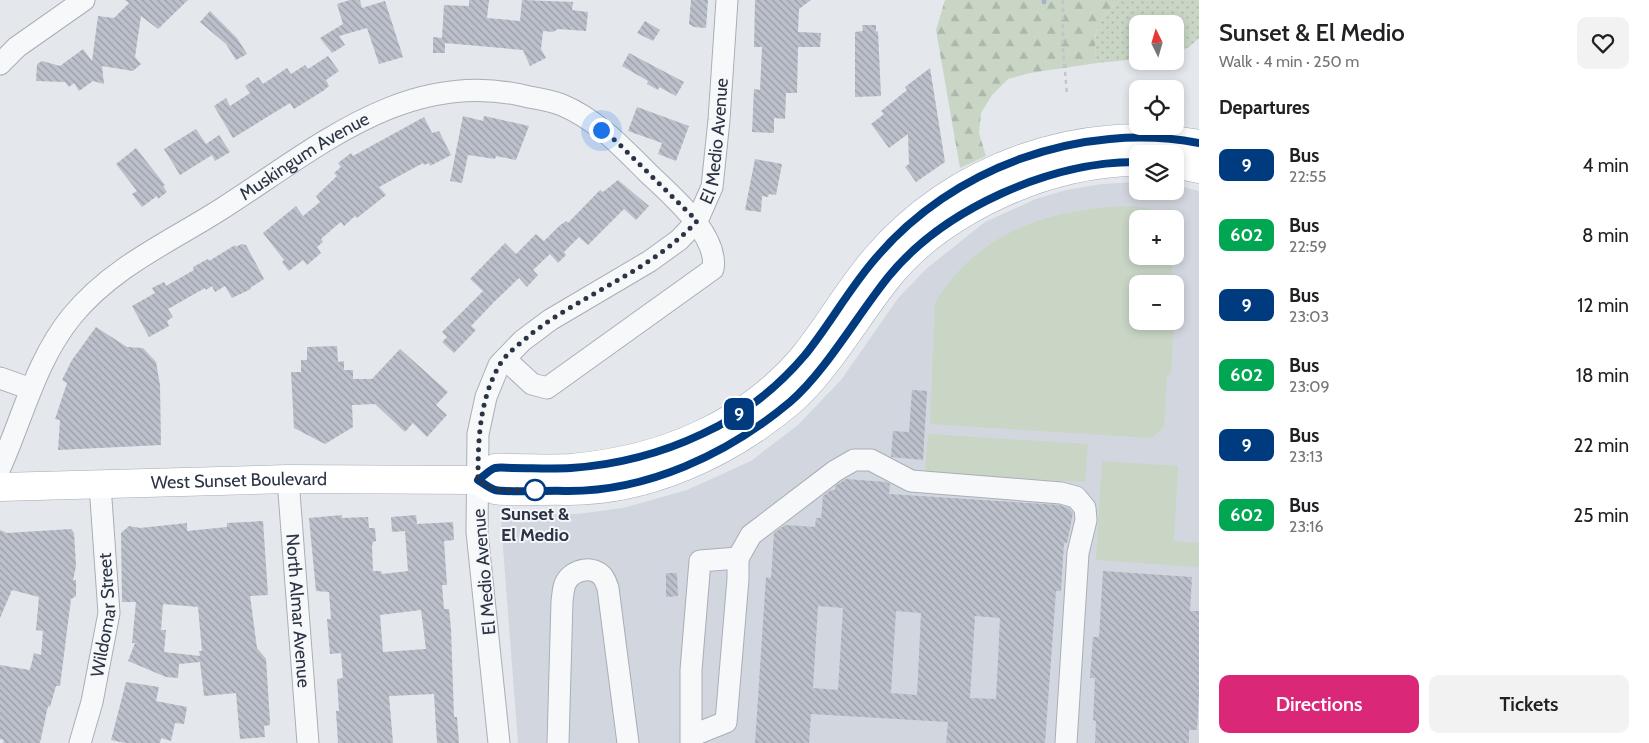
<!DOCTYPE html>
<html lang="en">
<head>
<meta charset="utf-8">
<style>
  :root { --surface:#fff; --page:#f2f2f2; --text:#202124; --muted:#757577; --accent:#db2777 }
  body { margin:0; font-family:Cabin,sans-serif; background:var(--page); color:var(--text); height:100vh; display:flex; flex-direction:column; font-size:19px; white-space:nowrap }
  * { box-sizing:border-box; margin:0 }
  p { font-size:16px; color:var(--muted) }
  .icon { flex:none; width:28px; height:28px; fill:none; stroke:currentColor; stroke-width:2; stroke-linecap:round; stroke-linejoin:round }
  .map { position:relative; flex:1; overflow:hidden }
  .side { display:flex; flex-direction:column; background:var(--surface); width:450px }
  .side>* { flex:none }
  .badge { padding:0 10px; border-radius:8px; font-size:18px; line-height:32px }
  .needle { width:32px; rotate:355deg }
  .tools { position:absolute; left:1129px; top:15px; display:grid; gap:10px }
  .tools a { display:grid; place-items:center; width:55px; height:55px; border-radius:10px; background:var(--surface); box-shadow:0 2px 8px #0003; font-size:25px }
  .you { position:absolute; width:25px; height:25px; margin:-12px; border:4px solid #fff; border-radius:50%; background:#1a73e8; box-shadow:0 0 0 8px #1a73e833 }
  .map>.badge { position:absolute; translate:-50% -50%; box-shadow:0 0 0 2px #fff }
  h2 { padding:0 20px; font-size:19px; line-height:45px }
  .round { display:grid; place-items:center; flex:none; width:52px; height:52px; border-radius:10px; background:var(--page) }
  .headline { display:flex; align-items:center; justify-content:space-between; height:85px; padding:0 20px }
  h1 { font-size:24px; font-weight:600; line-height:38px }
  .cta { display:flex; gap:10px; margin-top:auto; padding:10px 20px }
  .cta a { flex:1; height:58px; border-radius:10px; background:var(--accent); color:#fff; font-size:20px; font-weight:600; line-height:58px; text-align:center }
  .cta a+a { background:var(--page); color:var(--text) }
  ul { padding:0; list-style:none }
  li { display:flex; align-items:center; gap:15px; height:70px; padding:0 20px }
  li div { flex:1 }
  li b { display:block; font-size:19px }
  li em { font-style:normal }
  li .badge { min-width:55px; font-weight:700; text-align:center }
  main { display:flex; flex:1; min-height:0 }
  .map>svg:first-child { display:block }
  .built { fill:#d2d6de; fill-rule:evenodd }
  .grass { fill:url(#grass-dots) }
  .forest { fill:url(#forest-firs) }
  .park { fill:#c9d6c5 }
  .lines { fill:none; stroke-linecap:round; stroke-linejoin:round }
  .stream { stroke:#9fb4cc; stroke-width:4.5 }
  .building { fill:url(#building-back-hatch); fill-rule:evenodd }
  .minor-casing { stroke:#a9aeb7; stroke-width:23 }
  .major-casing { stroke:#a3abb8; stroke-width:29 }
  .path { stroke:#c2c5cb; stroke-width:2.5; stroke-dasharray:4 4; stroke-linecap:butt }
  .minor { stroke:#f7f8fa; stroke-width:21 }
  .major { stroke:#fff; stroke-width:28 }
  .line-casing { stroke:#fff; stroke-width:11 }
  .line { stroke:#003b80; stroke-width:8 }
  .walk { stroke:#2b3445; stroke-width:5; stroke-dasharray:0 9 }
  .stop-dot { fill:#fff; stroke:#003b80; stroke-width:2.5 }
  .labels { text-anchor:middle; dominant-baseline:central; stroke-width:4; stroke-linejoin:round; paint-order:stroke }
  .street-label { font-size:18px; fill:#2b3445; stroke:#f4f6f9 }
  .stop-label { font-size:18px; font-weight:bold; fill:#2b3445; stroke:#f4f6f9 }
</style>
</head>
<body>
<main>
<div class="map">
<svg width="1199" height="743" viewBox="0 0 1199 743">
  <defs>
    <pattern id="grass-dots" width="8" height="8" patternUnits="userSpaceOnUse" patternTransform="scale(1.25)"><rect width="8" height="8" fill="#c9d6c5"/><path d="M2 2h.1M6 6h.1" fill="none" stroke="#adb8ab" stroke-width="1.8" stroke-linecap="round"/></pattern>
    <pattern id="forest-firs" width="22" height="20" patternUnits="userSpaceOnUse" patternTransform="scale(1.25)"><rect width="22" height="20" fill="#c9d6c5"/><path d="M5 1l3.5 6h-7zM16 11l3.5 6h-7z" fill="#adb8ab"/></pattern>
    <pattern id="building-back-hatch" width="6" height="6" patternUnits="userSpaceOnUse" patternTransform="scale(1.25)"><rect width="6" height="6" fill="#bbc0ca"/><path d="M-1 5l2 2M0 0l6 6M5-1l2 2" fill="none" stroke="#989da6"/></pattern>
  </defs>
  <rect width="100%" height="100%" fill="#e4e7ec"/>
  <path class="built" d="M1137 182 1138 191H1175V185L1199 191V743H518L501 521 508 513 577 514 623 508 687 490 751 461 798 425 841 380 899 297 926 269 985 222 1036 199 1066 190 1102 184ZM1138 219H1175V256H1138ZM1138 284H1175V321H1138Z"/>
  <path class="grass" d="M1119 0H1199V38L1189 47 1175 53V24H1138L1137 59 1097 63C1092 29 1096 25 1119 0Z"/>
  <path class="forest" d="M945 0H1119C1096 25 1092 29 1097 63L1030 73 1008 79 992 95 981 113 979 133 986 156 960 168 936 30Z"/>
  <path class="park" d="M1137 206 1163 213 1169 219H1138V256H1174L1171 273 1179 276 1175 303V284H1138V321H1174L1171 375H1167L1164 427 1152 438 930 424 935 303C979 229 1055 207 1137 206Z
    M928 434 1088 444 1085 482 925 473Z
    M1102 461 1178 466 1174 541 1199 543 1198 567 1096 560Z"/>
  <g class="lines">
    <path class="stream" d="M1044 0V2"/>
  </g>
  <path class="building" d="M125 0H188L158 29 141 16 135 57 141 64 133 71 102 66 104 84 93 81 79 91 74 83 69 87 65 82 36 81 37 64 42 61 60 66 83 49 92 61 98 16 114 18 129 3Z
    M350 0H360L362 8 385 1 403 57 379 64 367 28 339 36 345 45 332 53 320 38 343 24 337 4Z
    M469 0H489L487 18 520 21 522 0 573 2 572 10 588 12 586 31 558 29 553 32 543 31 541 49 546 58 530 66 523 50 445 43V53H433V37L442 38 444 5 469 6Z
    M691 0H708L706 28 694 27 689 24Z
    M755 0H811L799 9 798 32 821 33 820 47H798L797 93H786L785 119 774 118V133L752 132 754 89 760 90 762 47H754Z
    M210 11 237 38 247 54 236 60 226 44 200 22Z
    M645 21 660 30 653 41 637 33Z
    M862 25H876V32L878 31 881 96 855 97V32L863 31Z
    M629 53 684 82 676 96 659 87 658 90 647 84 648 81 622 66Z
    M328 56 339 71 326 80 329 86 323 91 294 109 290 103 233 138 214 106 226 98 230 106 250 93 245 86 258 77 263 84 287 68 291 74 305 65 308 69Z
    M930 68 945 162 916 182 905 167 909 164 908 134 889 148 871 124 884 114 881 111 907 90 905 87Z
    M637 107 689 126 676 161 658 154 662 143 628 131Z
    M463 116 483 121 484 116 529 126 516 160 496 156 495 159 468 155 462 183 450 181Z
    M424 117 432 133 439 131 451 155 430 166 429 163 424 165 423 163 379 187 386 195 357 218 355 216 344 226 341 222 337 225 321 239 323 242 317 247 321 253 307 265 303 260 289 271 282 262 284 260 263 233 296 206 303 216 320 202 316 196 337 176 334 173 341 167 338 163 351 153 353 156Z
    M196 129 206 144 219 135 230 152 215 161 212 155 180 175 164 149Z
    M136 148 165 185 163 186 167 192 158 199 157 196 142 207 132 194 137 191 116 164Z
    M755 159 782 164 776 195 769 194 768 197 762 196 761 212 745 210Z
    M618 180 649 206 636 220 624 209 588 245 579 237 564 252 566 255 558 263 550 254 533 270 538 275 527 287 519 278 494 302 471 326 476 330 454 353 442 342 447 337 442 332 483 291 470 279 505 243 516 254 536 234 544 241 559 226 566 221 568 223 600 190 603 192Z
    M241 244 246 245 264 279 250 288 251 289 232 298 225 286 215 292 212 286 206 290 205 288 168 309 173 317 167 321 169 326 149 337 132 306 155 293 152 288 164 282 166 286 194 270 193 267 208 259 209 261 235 245 236 247Z
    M96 327 127 347 143 348 156 362 160 385 161 445 58 450 60 420 55 419 67 383 62 380 72 360Z
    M337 346 338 362 344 361V370H353V379H372L400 349 448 392 436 405 447 415 427 437 413 423 405 432 375 404 352 405 353 427 325 444 294 428 291 372H301V360H307V347Z
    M912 390 927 391 923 460 891 457 893 431 909 432Z
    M846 479 886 482 890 484 889 494 1059 505 1069 508 1073 513 1067 543H1064L1061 591H1056L1045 743H946L948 722 811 714 809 743H755L766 577 771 578 774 533 785 525 815 527 816 518H821L823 496 831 490H835V486ZM818 606 843 608 838 690 813 688ZM896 611 921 613 917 695 891 693ZM975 616 1000 618 996 699 970 698Z
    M342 515V518L368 517 369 528H375L376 541 373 542 372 546 373 571H381L382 574 408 571 405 531 392 532 391 517 416 515 417 524 453 522 454 540 444 541 447 585H442L444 609H449L451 629 454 717H457L459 743H437L434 694 389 696 393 743H338L336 711H339L337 679 343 678 341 653 330 654 327 619H331L329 592 316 591 309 518ZM421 610 426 649 383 652 380 615Z
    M263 521 268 595 250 596 257 648 266 659 270 722V725L264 726 265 737 240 739 236 693 204 696 200 662 179 664 178 678 166 677 128 661 135 643H132L136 602H122L121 533 129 526 140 528 187 523V531L227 527V523ZM163 604 198 607 202 651H199L200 656 164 652 166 630H161Z
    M71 529 74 533 76 566 73 580H76V596L71 599 60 686H56L50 707 48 706 40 743H3L4 740 0 739V665L30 670 34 653 41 655 43 631 36 630 39 597 12 590 0 618V530L7 533Z
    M1103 571 1192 577 1190 611H1199V696L1197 730H1189V743H1095L1096 721 1093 720 1095 678H1090L1093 637H1099Z
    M666 573H677L678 596 666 597Z
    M126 682 159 687 156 701 187 707 184 724 175 723 171 741 161 738 160 743H125L111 740Z"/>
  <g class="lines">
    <g class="minor-casing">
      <g id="minor">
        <path d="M0 64 17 47 84 0"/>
        <path d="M0 378 31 389"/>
        <path id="s1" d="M0 468C23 417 36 360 72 316 113 266 170 242 223 208 317 148 409 66 529 97 540 99 552 101 562 105 596 119 623 148 648 173 671 195 719 235 713 269L547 388 532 384 505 359"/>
        <path id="s2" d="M288 479 308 743"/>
        <path d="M738 558 751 535 835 471 854 460H871L911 481 1061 493 1076 497 1085 508 1086 520 1078 553 1066 743"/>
        <path id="s3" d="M80 743 92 702 109 613 100 485"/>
        <path id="s4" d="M499 743 477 532 478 434 486 397 499 365 522 341 550 320 650 261 679 240 697 221 712 187 719 120 727 0"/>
        <path d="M558 743 562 601C563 595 563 587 566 582 573 569 594 565 603 577 605 580 607 585 608 588L628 743"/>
        <path d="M691 743V670L700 561 738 558V579L726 722 691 736"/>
      </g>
    </g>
    <g class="major-casing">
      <g id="major">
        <path d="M1175 164 1199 169"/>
        <path d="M478 480C483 477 489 470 495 468 500 467 507 468 512 468 532 468 552 469 571 468 615 464 662 453 702 434 741 416 778 388 805 355 830 324 849 289 875 259 952 167 1082 121 1199 144"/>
        <path id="s5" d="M0 487 288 479 478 480C483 483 489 488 495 490 510 493 548 490 565 491 647 492 728 454 790 402 826 371 858 314 889 276 943 209 1052 161 1138 162"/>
      </g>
    </g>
    <path class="path" d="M1063 0V49L1067 94"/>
    <use href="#minor" class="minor"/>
    <use href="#major" class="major"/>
  </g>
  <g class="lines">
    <g class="line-casing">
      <path id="line" d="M1138 162C1051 161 944 209 889 276 858 314 826 371 790 402 728 454 647 492 565 491 548 490 510 493 495 490 489 488 483 483 478 480 483 477 489 470 495 468 500 467 507 468 512 468 532 468 552 469 571 468 615 465 662 453 702 434 741 416 777 388 805 355 830 324 849 289 875 259 952 167 1082 121 1199 143"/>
    </g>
    <use href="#line" class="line"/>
    <path class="walk" d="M535 490H495L478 480C478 441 479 401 499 366 505 354 521 343 531 334 584 293 651 271 697 221L616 141 601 130"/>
  </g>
  <circle class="stop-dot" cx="535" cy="490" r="10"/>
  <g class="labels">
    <g class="street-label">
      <text stroke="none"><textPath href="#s4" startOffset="712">El Medio Avenue</textPath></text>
      <text stroke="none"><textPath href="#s1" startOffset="452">Muskingum Avenue</textPath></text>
      <text stroke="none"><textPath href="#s5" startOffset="239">West Sunset Boulevard</textPath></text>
      <text transform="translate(484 572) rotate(-95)">El Medio Avenue</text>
      <text stroke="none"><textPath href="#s2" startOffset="132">North Almar Avenue</textPath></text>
      <text stroke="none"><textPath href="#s3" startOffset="131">Wildomar Street</textPath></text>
    </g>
    <g class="stop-label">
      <text x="535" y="514">Sunset &amp;<tspan x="535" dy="21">El Medio</tspan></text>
    </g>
  </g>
</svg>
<div class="tools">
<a><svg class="needle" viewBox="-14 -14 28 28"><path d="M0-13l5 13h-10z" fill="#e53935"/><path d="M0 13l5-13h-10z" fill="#757577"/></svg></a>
<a><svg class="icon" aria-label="locate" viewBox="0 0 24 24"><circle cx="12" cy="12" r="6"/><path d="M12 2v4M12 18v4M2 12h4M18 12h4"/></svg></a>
<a><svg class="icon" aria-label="layers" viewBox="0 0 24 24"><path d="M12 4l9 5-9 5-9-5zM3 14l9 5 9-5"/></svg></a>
<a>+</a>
<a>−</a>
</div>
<div class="you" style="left:601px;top:130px"></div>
<b class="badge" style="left:739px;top:414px;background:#003b80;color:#fff">9</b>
</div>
<section class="side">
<div class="headline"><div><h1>Sunset &amp; El Medio</h1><p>Walk · 4 min · 250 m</p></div><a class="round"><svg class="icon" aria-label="heart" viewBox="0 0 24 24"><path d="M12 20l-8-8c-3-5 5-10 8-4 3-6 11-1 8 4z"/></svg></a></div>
<h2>Departures</h2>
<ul>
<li><span class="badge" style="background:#003b80;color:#fff">9</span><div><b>Bus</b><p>22:55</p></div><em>4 min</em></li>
<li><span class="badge" style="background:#00a651;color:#fff">602</span><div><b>Bus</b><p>22:59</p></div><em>8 min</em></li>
<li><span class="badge" style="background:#003b80;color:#fff">9</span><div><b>Bus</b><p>23:03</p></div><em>12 min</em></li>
<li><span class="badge" style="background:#00a651;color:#fff">602</span><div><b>Bus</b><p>23:09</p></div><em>18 min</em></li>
<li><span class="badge" style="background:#003b80;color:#fff">9</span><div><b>Bus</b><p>23:13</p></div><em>22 min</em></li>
<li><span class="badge" style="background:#00a651;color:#fff">602</span><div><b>Bus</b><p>23:16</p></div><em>25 min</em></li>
</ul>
<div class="cta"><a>Directions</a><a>Tickets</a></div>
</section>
</main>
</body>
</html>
